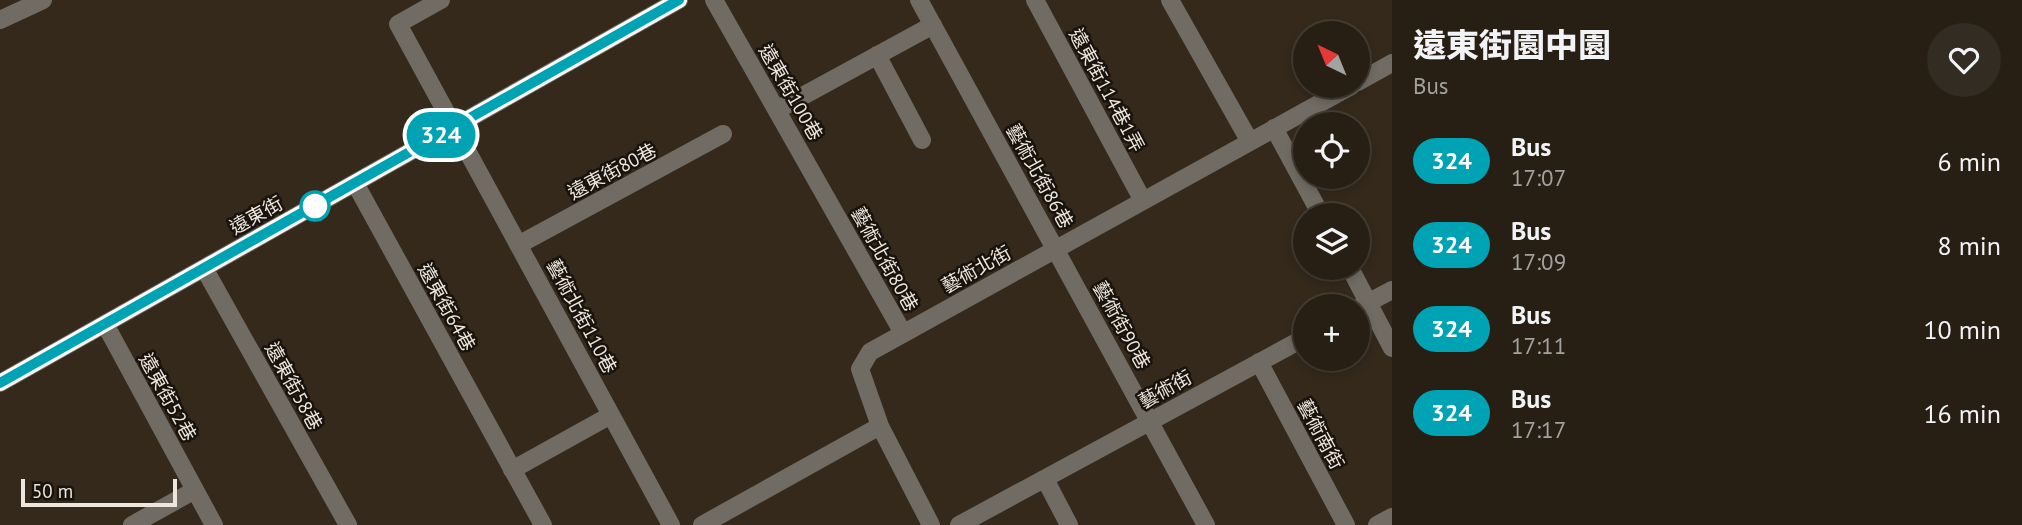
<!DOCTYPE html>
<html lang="en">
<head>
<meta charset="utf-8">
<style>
  :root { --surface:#271f14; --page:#332c22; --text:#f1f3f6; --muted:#a4a2a0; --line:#433d34 }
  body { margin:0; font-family:"PT Sans","Noto Sans TC",sans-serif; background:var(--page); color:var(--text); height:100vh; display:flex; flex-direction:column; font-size:26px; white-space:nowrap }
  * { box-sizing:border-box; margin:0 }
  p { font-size:23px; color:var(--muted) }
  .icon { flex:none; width:38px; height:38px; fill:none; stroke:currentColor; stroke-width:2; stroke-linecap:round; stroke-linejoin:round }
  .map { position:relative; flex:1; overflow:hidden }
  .drawer { display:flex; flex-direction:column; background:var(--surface); width:630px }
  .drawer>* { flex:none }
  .badge { padding:0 14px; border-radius:23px; font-size:24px; line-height:46px }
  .needle { width:46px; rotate:317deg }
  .buttons { position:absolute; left:1293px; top:21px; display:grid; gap:14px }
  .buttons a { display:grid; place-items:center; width:77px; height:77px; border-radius:50%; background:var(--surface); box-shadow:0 4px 10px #0003,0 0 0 2px var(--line); font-size:35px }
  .scale { position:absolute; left:21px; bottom:18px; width:156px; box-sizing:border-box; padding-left:7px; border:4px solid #ede6dd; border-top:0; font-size:19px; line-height:24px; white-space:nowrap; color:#ede6dd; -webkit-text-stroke:5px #18130c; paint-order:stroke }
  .map>.badge { position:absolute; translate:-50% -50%; box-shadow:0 0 0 4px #fff }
  .round { display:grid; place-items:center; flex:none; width:74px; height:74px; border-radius:37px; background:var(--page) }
  .summary { display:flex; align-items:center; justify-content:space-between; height:119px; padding:0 21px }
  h1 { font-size:33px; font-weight:800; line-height:52px }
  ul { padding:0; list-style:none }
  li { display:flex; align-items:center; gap:21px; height:84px; padding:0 21px }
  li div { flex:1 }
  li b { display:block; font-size:26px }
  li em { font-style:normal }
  li .badge { min-width:77px; font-weight:700; text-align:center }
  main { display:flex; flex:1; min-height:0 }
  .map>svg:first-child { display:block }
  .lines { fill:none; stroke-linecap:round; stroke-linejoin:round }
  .minor { stroke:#706c64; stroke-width:18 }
  .line-casing { stroke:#fff; stroke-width:16 }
  .line { stroke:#00a3b4; stroke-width:10 }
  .stop-dot { fill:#fff; stroke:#00a3b4; stroke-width:3.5 }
  .labels { text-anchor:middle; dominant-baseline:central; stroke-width:5; stroke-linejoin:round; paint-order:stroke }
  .street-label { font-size:19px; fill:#ede6dd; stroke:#18130c }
</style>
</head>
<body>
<main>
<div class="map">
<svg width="1392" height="525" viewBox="0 0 1392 525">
  <rect width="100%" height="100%" fill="#34291b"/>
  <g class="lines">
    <path class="minor" d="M441 0 398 24 671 525
      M714 0 903 333
      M919 0 1206 525
      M1035 0 1142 199
      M1170 0 1249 140
      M0 20 43 0
      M877 55 922 140
      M1358 82 1392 63
      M777 110 933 25
      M1274 128 1321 215
      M355 183 543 525
      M520 244 723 134
      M204 268 348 525
      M1350 268 1392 348
      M1358 308 1392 290
      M105 324 214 525
      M1259 362 1346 525
      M0 383 679 0
      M512 470 611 415
      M1045 479 1069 525
      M132 525 195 490
      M702 525 880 426
      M931 525 880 426 860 369 870 352 1351 86
      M959 525 1306 337
      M1377 525 1392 517"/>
  </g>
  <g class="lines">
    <g class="line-casing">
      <path id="line" d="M0 383 679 0"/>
    </g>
    <use href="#line" class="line"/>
  </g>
  <circle class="stop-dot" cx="315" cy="206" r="14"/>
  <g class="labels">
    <g class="street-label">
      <text transform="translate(1107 90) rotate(62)">遠東街114巷1弄</text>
      <text transform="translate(791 92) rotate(60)">遠東街100巷</text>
      <text transform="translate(612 171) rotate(-28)">遠東街80巷</text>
      <text transform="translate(1040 176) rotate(61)">藝術北街86巷</text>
      <text transform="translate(256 215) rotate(-29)">遠東街</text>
      <text transform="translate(885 259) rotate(61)">藝術北街80巷</text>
      <text transform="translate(976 269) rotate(-29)">藝術北街</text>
      <text transform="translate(447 307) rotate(61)">遠東街64巷</text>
      <text transform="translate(582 316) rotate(62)">藝術北街110巷</text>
      <text transform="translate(1122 325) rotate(61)">藝術街90巷</text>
      <text transform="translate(294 386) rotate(61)">遠東街58巷</text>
      <text transform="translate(1165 389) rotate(-29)">藝術街</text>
      <text transform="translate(168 397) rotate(61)">遠東街52巷</text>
      <text transform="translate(1321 434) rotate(62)">藝術南街</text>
    </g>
  </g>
</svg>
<div class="buttons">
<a><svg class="needle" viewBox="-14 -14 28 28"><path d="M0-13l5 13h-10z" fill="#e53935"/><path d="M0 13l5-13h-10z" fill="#a4a2a0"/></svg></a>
<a><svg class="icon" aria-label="locate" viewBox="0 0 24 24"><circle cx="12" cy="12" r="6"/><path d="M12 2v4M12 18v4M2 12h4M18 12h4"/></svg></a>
<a><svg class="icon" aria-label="layers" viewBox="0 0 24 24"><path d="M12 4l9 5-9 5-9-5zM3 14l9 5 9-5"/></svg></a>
<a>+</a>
</div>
<div class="scale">50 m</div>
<b class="badge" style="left:441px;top:135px;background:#00a3b4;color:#fff">324</b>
</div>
<section class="drawer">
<div class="summary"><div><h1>遠東街園中園</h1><p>Bus</p></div><a class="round"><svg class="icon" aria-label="heart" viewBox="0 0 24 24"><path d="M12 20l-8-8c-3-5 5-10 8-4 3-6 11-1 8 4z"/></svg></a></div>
<ul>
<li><span class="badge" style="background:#00a3b4;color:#fff">324</span><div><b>Bus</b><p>17:07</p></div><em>6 min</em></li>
<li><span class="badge" style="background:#00a3b4;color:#fff">324</span><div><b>Bus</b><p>17:09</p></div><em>8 min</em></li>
<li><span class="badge" style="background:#00a3b4;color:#fff">324</span><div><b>Bus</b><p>17:11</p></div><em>10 min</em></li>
<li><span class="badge" style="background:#00a3b4;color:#fff">324</span><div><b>Bus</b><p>17:17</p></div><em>16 min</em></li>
</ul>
</section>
</main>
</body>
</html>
